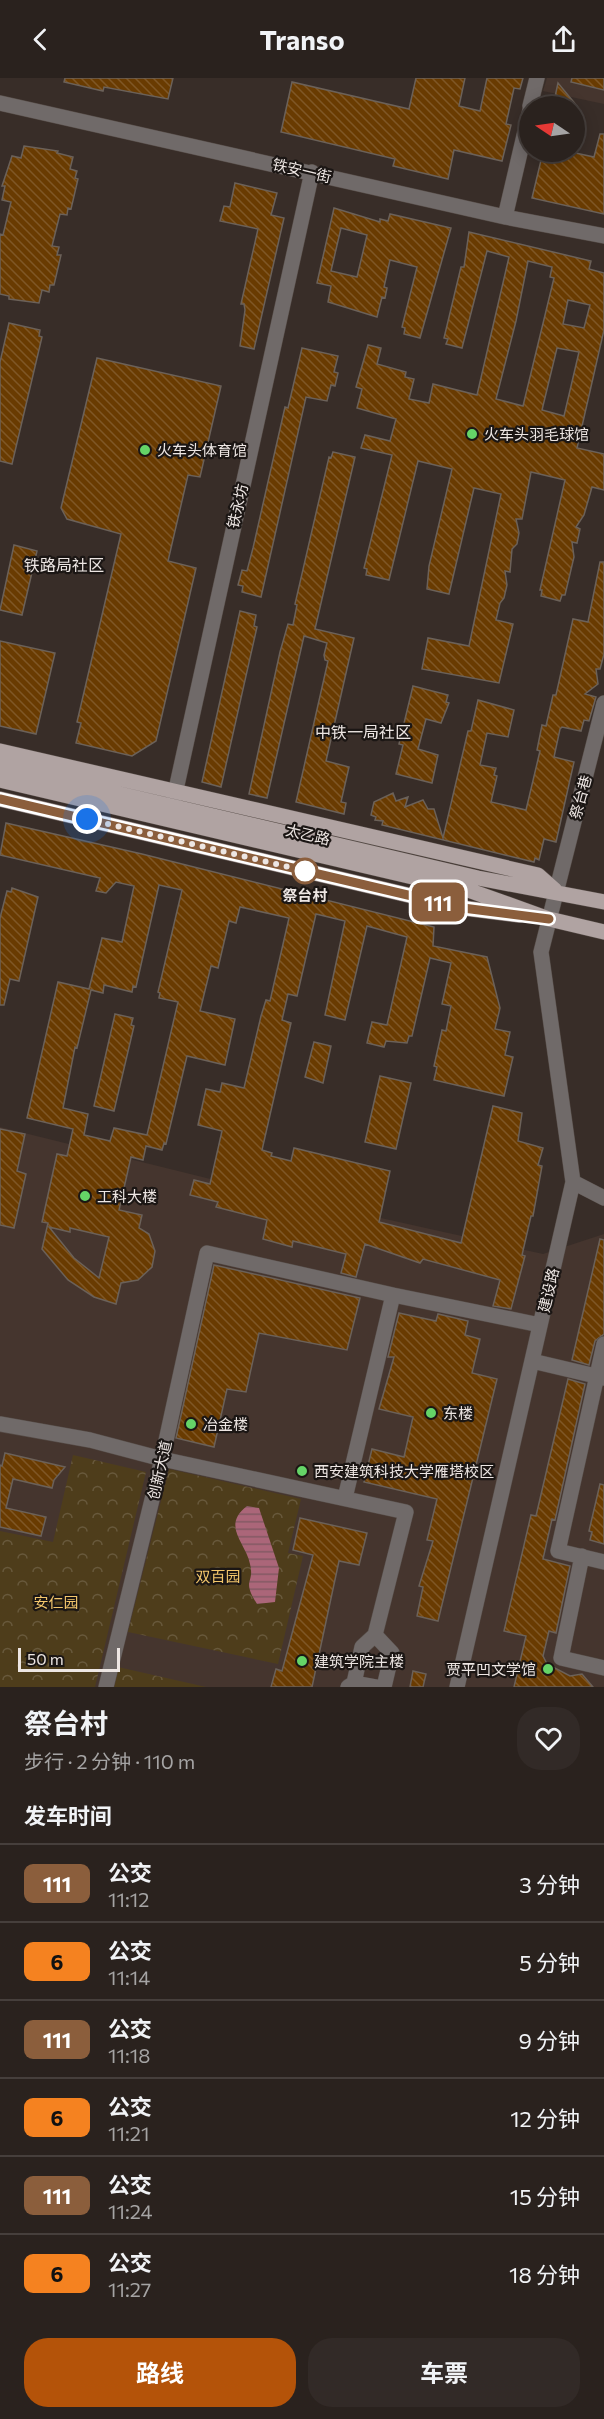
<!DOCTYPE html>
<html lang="zh">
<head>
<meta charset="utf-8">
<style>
  :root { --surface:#2a221e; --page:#322a27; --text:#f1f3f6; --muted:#a5a4a4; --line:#463f3c; --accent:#b45309 }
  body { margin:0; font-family:Commissioner,"Noto Sans SC",sans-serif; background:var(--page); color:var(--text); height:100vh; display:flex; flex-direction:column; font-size:22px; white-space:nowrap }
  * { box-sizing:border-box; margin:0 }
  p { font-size:20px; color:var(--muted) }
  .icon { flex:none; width:33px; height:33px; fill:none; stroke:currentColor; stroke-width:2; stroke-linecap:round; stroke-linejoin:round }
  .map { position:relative; height:1609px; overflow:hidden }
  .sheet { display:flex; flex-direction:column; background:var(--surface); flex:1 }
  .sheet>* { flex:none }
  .badge { padding:0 12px; border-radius:9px; font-size:21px; line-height:39px }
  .needle { width:39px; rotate:283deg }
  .buttons { position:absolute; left:519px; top:18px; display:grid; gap:12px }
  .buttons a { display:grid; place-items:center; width:66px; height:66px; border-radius:50%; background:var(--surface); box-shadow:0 3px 15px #0003,0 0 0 2px var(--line); font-size:30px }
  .scale { position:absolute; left:18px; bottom:15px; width:102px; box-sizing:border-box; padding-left:6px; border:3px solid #ede6e3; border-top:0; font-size:16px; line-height:21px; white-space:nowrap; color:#ede6e3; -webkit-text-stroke:4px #1b1614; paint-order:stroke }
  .you { position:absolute; width:30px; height:30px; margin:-15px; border:4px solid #fff; border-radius:50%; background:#1a73e8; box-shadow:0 0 0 9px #1a73e833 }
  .map>.badge { position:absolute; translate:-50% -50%; box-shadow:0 0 0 3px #fff }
  h2 { padding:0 24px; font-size:22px; line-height:54px }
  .round { display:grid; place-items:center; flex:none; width:63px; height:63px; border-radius:24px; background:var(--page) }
  .overview { display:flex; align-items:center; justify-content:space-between; height:102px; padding:0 24px }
  h1 { font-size:28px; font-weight:700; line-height:45px }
  .button { display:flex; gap:12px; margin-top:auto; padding:12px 24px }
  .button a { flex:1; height:69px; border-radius:24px; background:var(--accent); color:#fff; font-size:24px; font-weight:700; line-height:69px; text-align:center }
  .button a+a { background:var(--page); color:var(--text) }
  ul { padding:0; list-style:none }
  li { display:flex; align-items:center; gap:18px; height:78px; padding:0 24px; border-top:2px solid var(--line) }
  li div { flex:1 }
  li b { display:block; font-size:22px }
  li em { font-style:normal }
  li .badge { min-width:66px; font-weight:700; text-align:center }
  header { display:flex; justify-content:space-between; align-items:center; height:78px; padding:0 24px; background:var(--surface); font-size:27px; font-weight:700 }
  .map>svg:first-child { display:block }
  .built { fill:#45352e }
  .forest { fill:url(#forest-crowns) }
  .water { fill:url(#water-rules) }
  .building { fill:url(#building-back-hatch); stroke:#6b6159; stroke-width:1.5; fill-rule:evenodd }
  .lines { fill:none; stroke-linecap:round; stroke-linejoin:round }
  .minor-casing { stroke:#554b46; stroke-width:16 }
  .major-casing { stroke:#554b46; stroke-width:16 }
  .minor { stroke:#706a69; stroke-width:15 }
  .major { stroke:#b0a3a2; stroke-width:15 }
  .line-casing { stroke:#fff; stroke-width:14 }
  .line { stroke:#8b5e3c; stroke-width:9 }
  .walk { stroke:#ede6e3; stroke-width:6; stroke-dasharray:0 10.8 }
  .poi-dot { fill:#65d467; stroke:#1b1614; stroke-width:2 }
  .stop-dot { fill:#fff; stroke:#8b5e3c; stroke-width:3 }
  .labels { text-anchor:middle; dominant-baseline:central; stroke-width:4.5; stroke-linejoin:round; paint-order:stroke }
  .street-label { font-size:15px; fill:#ede6e3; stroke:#1b1614 }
  .poi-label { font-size:15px; fill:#ede6e3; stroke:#1b1614; text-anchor:start }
  .stop-label { font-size:15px; font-weight:bold; fill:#ede6e3; stroke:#1b1614 }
  .park-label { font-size:15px; fill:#f4c76c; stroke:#1b1614 }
  .neighbourhood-label { font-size:16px; fill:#ede6e3; stroke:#1b1614 }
</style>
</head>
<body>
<header><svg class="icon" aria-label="back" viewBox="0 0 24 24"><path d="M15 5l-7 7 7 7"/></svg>Transo<svg class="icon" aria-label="share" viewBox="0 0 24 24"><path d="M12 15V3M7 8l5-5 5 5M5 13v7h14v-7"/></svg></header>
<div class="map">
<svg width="604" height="1609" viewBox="0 0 604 1609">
  <defs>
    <pattern id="forest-crowns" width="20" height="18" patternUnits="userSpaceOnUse" patternTransform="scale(1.5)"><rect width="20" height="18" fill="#4e3d1b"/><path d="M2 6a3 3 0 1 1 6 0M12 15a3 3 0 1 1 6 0" fill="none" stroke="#68593c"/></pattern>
    <pattern id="water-rules" width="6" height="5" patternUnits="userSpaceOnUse" patternTransform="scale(1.5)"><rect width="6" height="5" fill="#ab6679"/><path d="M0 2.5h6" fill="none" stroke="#835964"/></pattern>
    <pattern id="building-back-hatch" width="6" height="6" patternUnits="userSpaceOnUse" patternTransform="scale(1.5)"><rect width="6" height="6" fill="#693b01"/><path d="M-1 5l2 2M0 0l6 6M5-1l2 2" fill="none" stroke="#7f5726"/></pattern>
  </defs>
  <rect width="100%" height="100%" fill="#382d28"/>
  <path class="built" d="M547 0H604V26L543 13Z
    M0 1049 255 1112 543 1176 604 1156V1609H0Z"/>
  <path class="forest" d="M73 1377 146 1394 95 1609H0V1453L53 1464Z
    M169 1391 301 1421 288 1475 303 1478 278 1586 128 1554Z
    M118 1589 206 1609H114Z"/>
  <path class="water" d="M247 1428 259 1430 279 1490 275 1524 257 1526C241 1501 255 1506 250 1486 246 1465 221 1448 247 1428Z"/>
  <path class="building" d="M65 0H173L168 21 104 9 103 13 64 4Z
    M416 0H465L459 28 480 33 487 0H523L520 11 514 10 506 46 511 47 502 83 454 72 448 101 393 88 395 81 281 54 292 4 409 31Z
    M572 0H604V12L571 4Z
    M558 5 577 28H553Z
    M600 56H604V136L532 120 543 74H571L594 79Z
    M24 68 58 73 57 75 73 79 70 91 77 93 75 100 78 101 71 131 68 130 67 137 60 136 52 168 59 169 57 177H61L54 207H50L49 214 42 212 39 225 9 221V218L0 216V156L3 157 11 124 2 122 5 108H2L12 78 21 80Z
    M235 105 277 115 271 137 284 140 254 271 240 268 245 232 244 226H241L258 151 220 143 224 128 230 129Z
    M334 130 380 144V141L388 143 390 136 451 150 420 260 404 256 405 250 402 249 417 189 390 182 384 209 387 210 385 220 382 219 377 239 328 224 331 208 317 205ZM341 150 367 157 357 199 331 193Z
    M469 154 591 183 589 191 604 195V252L577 370 604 376V412L592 409 584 437 576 449 580 451 577 465 572 464 574 479 565 517H562L560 523 541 518 542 512H540L565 402 531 394 522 441H516L519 455 517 466 512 471 510 494 505 493 507 507 504 520 500 525 496 542 513 546 499 605 422 591 428 560 469 568 501 416 474 410 449 516 427 511 429 488 452 391 418 383 389 502 366 497 367 491 364 490 392 377 361 370 365 357 390 363 396 341 357 330 362 311 356 309 368 267 381 270 377 286 406 294 405 299 414 301 409 321 429 325 433 306 477 317 509 179 487 173 462 270 446 266 448 261 444 260 461 189H464ZM528 183 552 189 550 199 554 200 523 328 496 321 516 243ZM568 222 590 227 584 250 563 246ZM557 270 579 274 564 338 542 332Z
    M9 245 40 252 39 258 42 259 12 386 0 383V284Z
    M302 270 338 278 334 294 338 295 335 308 331 307 327 323 306 319 261 519 242 514 243 508 238 507 242 492 247 493 253 470 285 329 288 330Z
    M97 280 221 308 200 399 188 397 168 483 196 490 156 663 132 678 76 665 81 645 77 644 121 456 67 441 61 430Z
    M333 374 355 379 315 551 354 560 326 683 349 689 341 724 346 725 344 736 296 724 328 583 325 582 324 577 327 565 304 558 267 720 249 716 280 574 288 546 293 547 297 527 295 526 329 379 331 380Z
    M14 467 37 473 22 537 0 532Z
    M600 484H604V576L600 591H596L598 606 585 616 596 619 589 643 584 642 581 653 562 649 560 651 554 679 574 684 556 764 544 761 539 782 535 780 534 784 382 747 383 743 375 742 376 739 371 737 374 724 393 715 396 723 408 719 405 729 423 722 428 731H434L443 760 468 653H471L478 622 514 632 508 659 487 655 480 687 496 690 494 697 497 698 491 724 526 732 540 673 537 672 542 647 546 648 553 617H556L573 541 588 544Z
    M240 533 256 537 254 548 257 549 221 709 202 704Z
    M0 563 55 575 36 656 0 648Z
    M413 608 448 617 446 624 449 625 441 645 426 641 418 671 438 677 432 705 396 696 403 667 399 666Z
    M6 745 142 776 434 849 433 868 487 879 500 930 495 951 510 954 505 977 513 979 504 1018 434 1002 437 989 434 988 442 952 446 953 451 928 442 926 451 885 430 880 412 958H409L407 965 386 963 384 969 367 965 372 944 387 947 407 859 367 848 345 942 325 937 345 843 316 836 297 918 288 916 282 942 291 945 262 1072 272 1075 271 1078 291 1083 294 1070 390 1093 379 1144 461 1165 493 1028 522 1035 518 1063 543 1070 538 1087 542 1088 533 1138H531L522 1177 525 1178 511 1231 493 1228 500 1202 423 1181 420 1185 365 1166 356 1199 341 1195 346 1176 293 1163 292 1169 263 1161 267 1142 216 1129 218 1124 190 1117 194 1102 210 1106 222 1053 198 1047 206 1011 220 1014 222 1005 244 1010 261 938 266 922 270 923 289 840 240 829 236 845 229 843 218 890 211 888 200 933 235 941 225 987 187 978 166 1066 164 1065 162 1072 146 1068 143 1082 131 1079 119 1132 142 1137 139 1150 149 1156 155 1173 152 1189 138 1202 121 1205 116 1226 94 1219 68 1202 42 1171 48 1145 42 1144 57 1076 67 1078 73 1051 27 1040 58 904 89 911 102 860 122 864 134 808 116 804 106 815 96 813 100 800 0 777ZM159 807 182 812 158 914 160 915 159 920 178 924 147 1057 114 1050 110 1063 84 1057 88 1036 63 1030 75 969 77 970 91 912 103 915 104 907 132 914 133 908 136 909ZM49 1149 70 1154V1150L109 1159 99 1200 74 1180Z
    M12 810 38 819 19 903 10 901 4 927H0V840L7 813 11 814Z
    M115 936 133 940 131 947 134 948 114 1033 94 1028Z
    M314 964 331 968 323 1005 305 999Z
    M380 998 411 1005 396 1071 365 1064Z
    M0 1051 25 1056 17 1093 26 1096 14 1150 0 1147Z
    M600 1161 604 1162V1256L595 1263 589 1287 572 1282Z
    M214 1187 360 1220 347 1272 259 1255 246 1314 227 1311 214 1369 176 1360Z
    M399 1235 436 1243 438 1236 468 1243 465 1257 480 1261 472 1295 497 1301 438 1543 417 1538 423 1509 419 1508 433 1463 427 1462 437 1421 364 1404 372 1371 404 1379 413 1339 379 1331 394 1279H388Z
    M568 1301 585 1306 555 1442 552 1441 543 1481 570 1488 556 1555 549 1553 543 1578 547 1586 570 1598 582 1596 593 1609H514L526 1558 504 1553 531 1437 536 1438Z
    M5 1375 65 1389 54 1402 52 1410 13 1401 6 1430 46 1439 41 1458 0 1449V1387L2 1388Z
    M600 1406 604 1407V1466L590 1462 592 1454 589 1453Z
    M300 1440 367 1455 359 1487 339 1483 312 1609H271L276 1591 282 1593 313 1477 293 1472Z
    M413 1593 426 1596 423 1609H410Z"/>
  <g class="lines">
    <g class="minor-casing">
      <path id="minor" d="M0 25 505 139 604 158
        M530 28 537 0
        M505 139 530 32
        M173 725 312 94
        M573 1104 604 1120
        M393 1217 540 1247
        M604 1266 558 1473 604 1484
        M532 1283 604 1300
        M0 1346 90 1362 162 1381 406 1434 375 1557 392 1575 384 1609
        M582 1478 561 1580 604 1590
        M354 1605 376 1609
        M106 1609 162 1381 207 1175 393 1217 345 1420
        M348 1609 354 1605 362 1569 375 1557
        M457 1609 573 1104 541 874 604 625"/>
    </g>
    <g class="major-casing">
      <path id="major" d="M0 673 538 797 555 812
        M0 688 478 800 604 824
        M0 702 468 812 549 841 604 854
        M0 721 463 830 519 837"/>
    </g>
    <use href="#minor" class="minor"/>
    <use href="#major" class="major"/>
  </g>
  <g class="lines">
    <g class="line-casing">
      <path id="line" d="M0 721 463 830 549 841"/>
    </g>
    <use href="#line" class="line"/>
    <path class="walk" d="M87 741 305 793"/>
  </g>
  <g class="poi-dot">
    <circle cx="472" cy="356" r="6"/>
    <circle cx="145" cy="372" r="6"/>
    <circle cx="85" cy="1118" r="6"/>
    <circle cx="431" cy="1335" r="6"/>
    <circle cx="191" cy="1346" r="6"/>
    <circle cx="302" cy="1393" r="6"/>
    <circle cx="302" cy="1583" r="6"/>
    <circle cx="548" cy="1591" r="6"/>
  </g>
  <circle class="stop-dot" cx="305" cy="793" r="12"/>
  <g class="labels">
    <g class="street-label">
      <text transform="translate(302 92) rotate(13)">铁安一街</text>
      <text transform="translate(237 428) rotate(-77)">铁永坊</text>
      <text transform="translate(580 719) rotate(-75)">祭台巷</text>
      <text transform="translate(308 756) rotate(13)">太乙路</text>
      <text transform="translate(548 1212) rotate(-77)">建设路</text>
      <text transform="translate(159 1392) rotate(-77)">创新大道</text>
    </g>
    <g class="poi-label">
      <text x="484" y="356">火车头羽毛球馆</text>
      <text x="157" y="372">火车头体育馆</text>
      <text x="97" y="1118">工科大楼</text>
      <text x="443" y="1335">东楼</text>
      <text x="203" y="1346">冶金楼</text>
      <text x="314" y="1393">西安建筑科技大学雁塔校区</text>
      <text x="314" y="1583">建筑学院主楼</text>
      <text x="536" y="1591" text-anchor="end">贾平凹文学馆</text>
    </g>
    <g class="stop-label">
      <text x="305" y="817">祭台村</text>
    </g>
    <g class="park-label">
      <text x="218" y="1498">双百园</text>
      <text x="56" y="1524">安仁园</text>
    </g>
    <g class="neighbourhood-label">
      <text x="64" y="486">铁路局社区</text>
      <text x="363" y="653">中铁一局社区</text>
    </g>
  </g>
</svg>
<div class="buttons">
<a><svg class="needle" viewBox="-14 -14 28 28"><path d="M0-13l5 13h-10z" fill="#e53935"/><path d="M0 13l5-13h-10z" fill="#a5a4a4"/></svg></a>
</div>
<div class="scale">50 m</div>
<div class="you" style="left:87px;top:741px"></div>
<b class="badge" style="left:438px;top:824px;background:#8b5e3c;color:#fff">111</b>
</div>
<section class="sheet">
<div class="overview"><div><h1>祭台村</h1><p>步行 · 2 分钟 · 110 m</p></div><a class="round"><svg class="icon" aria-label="heart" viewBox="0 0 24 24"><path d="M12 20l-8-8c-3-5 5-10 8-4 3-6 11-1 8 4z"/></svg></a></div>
<h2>发车时间</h2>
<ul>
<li><span class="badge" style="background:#8b5e3c;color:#fff">111</span><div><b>公交</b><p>11:12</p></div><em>3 分钟</em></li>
<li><span class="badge" style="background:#f58220;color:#111">6</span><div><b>公交</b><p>11:14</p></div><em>5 分钟</em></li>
<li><span class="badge" style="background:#8b5e3c;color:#fff">111</span><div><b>公交</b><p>11:18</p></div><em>9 分钟</em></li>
<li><span class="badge" style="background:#f58220;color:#111">6</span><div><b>公交</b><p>11:21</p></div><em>12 分钟</em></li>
<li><span class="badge" style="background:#8b5e3c;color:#fff">111</span><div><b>公交</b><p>11:24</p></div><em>15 分钟</em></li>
<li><span class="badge" style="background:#f58220;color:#111">6</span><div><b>公交</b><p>11:27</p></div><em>18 分钟</em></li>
</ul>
<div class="button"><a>路线</a><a>车票</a></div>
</section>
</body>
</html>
